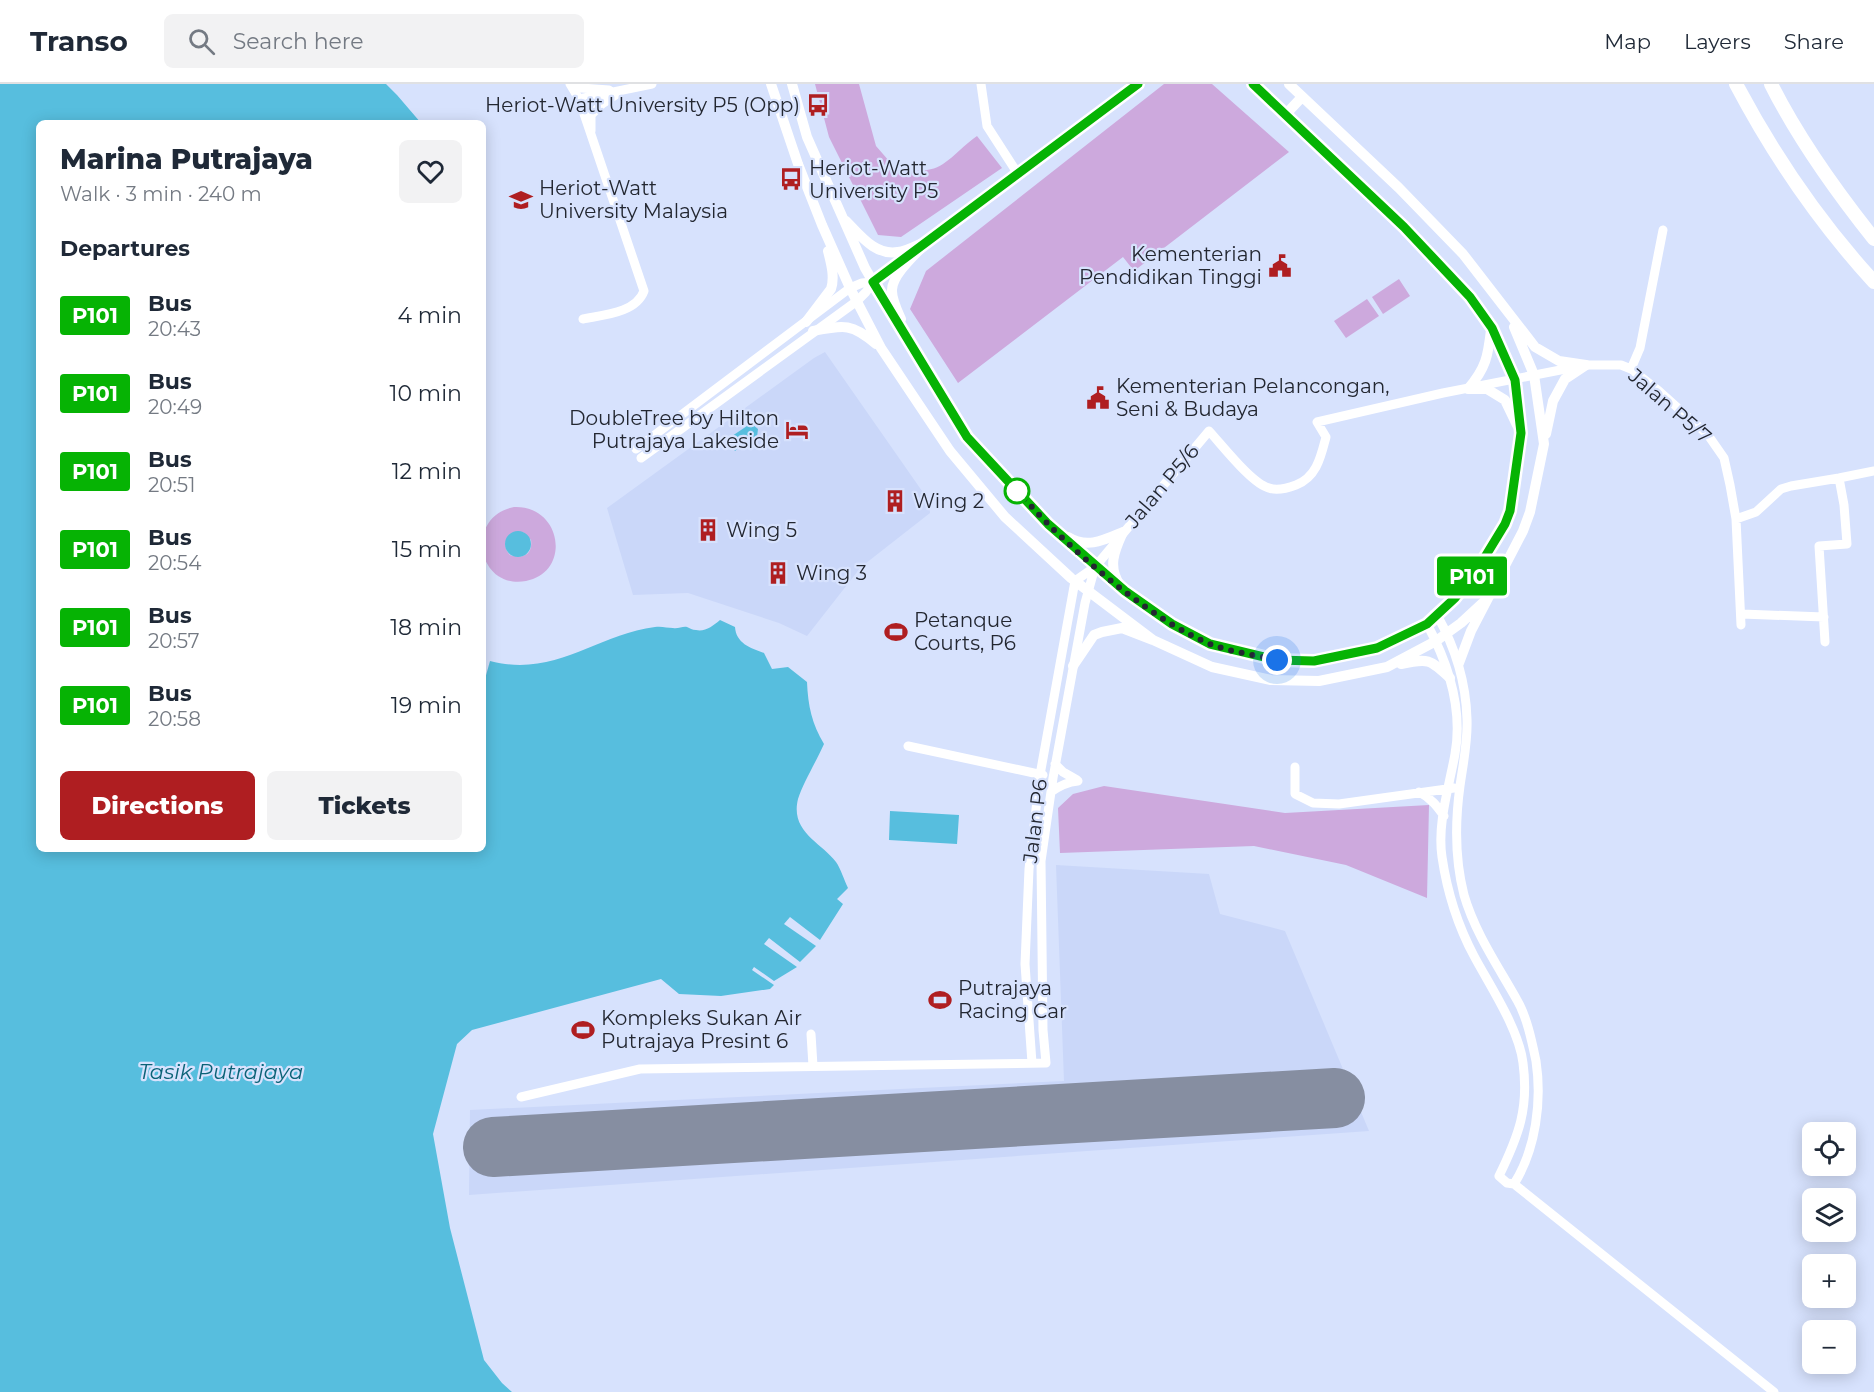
<!DOCTYPE html>
<html lang="en">
<head>
<meta charset="utf-8">
<style>
  :root { --surface:#fff; --page:#f2f2f3; --text:#1f2937; --muted:#747a83; --line:#e0e1e3; --accent:#af1e21 }
  body { margin:0; font-family:Montserrat,sans-serif; background:var(--page); color:var(--text); height:100vh; display:flex; flex-direction:column; font-size:22px; white-space:nowrap }
  * { box-sizing:border-box; margin:0 }
  p { font-size:20px; color:var(--muted) }
  .icon { flex:none; width:33px; height:33px; fill:none; stroke:currentColor; stroke-width:2; stroke-linecap:round; stroke-linejoin:round }
  .map { position:relative; flex:1; overflow:hidden }
  .drawer { position:absolute; left:36px; top:36px; width:450px; height:732px; display:flex; flex-direction:column; background:var(--surface); border-radius:9px; box-shadow:0 3px 15px #0003 }
  .drawer>* { flex:none }
  .badge { padding:0 12px; border-radius:4px; font-size:21px; line-height:39px }
  .tools { position:absolute; left:1802px; top:1038px; display:grid; gap:12px }
  .tools a { display:grid; place-items:center; width:54px; height:54px; border-radius:9px; background:var(--surface); box-shadow:0 3px 15px #0003; font-size:30px }
  .you { position:absolute; width:30px; height:30px; margin:-15px; border:4px solid #fff; border-radius:50%; background:#1a73e8; box-shadow:0 0 0 9px #1a73e833 }
  .map>.badge { position:absolute; translate:-50% -50%; box-shadow:0 0 0 3px #fff }
  h2 { padding:0 24px; font-size:22px; line-height:54px }
  .round { display:grid; place-items:center; flex:none; width:63px; height:63px; border-radius:9px; background:var(--page) }
  .overview { display:flex; align-items:center; justify-content:space-between; height:102px; padding:0 24px }
  h1 { font-size:28px; font-weight:800; line-height:45px }
  .action { display:flex; gap:12px; margin-top:auto; padding:12px 24px }
  .action a { flex:1; height:69px; border-radius:9px; background:var(--accent); color:#fff; font-size:24px; font-weight:800; line-height:69px; text-align:center }
  .action a+a { background:var(--page); color:var(--text) }
  ul { padding:0; list-style:none }
  li { display:flex; align-items:center; gap:18px; height:78px; padding:0 24px }
  li div { flex:1 }
  li b { display:block; font-size:22px }
  li em { font-style:normal }
  li .badge { min-width:66px; font-weight:700; text-align:center }
  header { display:flex; align-items:center; gap:36px; box-sizing:border-box; height:84px; padding:0 30px; background:var(--surface); border-bottom:2px solid var(--line) }
  header strong { font-size:28px }
  nav { display:flex; gap:33px; margin-inline-start:auto; font-size:21px }
  .search { width:420px; height:54px; background:var(--page); display:flex; align-items:center; gap:15px; box-sizing:border-box; padding:0 21px; border-radius:9px; color:var(--muted); font-size:22px }
  .map>svg:first-child { display:block }
  .built { fill:#cad7f9 }
  .green { fill:#cda9dd; fill-rule:evenodd }
  .water { fill:#57bede }
  .lines { fill:none; stroke-linecap:round; stroke-linejoin:round }
  .runway { stroke:#868ea1; stroke-width:60 }
  .minor { stroke:#fff; stroke-width:9 }
  .tertiary { stroke:#fff; stroke-width:10 }
  .primary { stroke:#fff; stroke-width:14 }
  .line-casing { stroke:#fff; stroke-width:14 }
  .line { stroke:#06b304; stroke-width:9 }
  .walk { stroke:#232731; stroke-width:6; stroke-dasharray:0 10.8 }
  .stop-dot { fill:#fff; stroke:#06b304; stroke-width:3 }
  .labels { text-anchor:middle; dominant-baseline:central; stroke-width:4.5; stroke-linejoin:round; paint-order:stroke }
  .poi-label { font-size:20px; fill:#232731; stroke:#d7e2fd; text-anchor:start }
  .street-label { font-size:20px; fill:#232731; stroke:#d7e2fd }
  .water-label { font-size:21px; font-style:italic; fill:#0b6277; stroke:#d7e2fd }
</style>
</head>
<body>
<header>
<strong>Transo</strong>
<div class="search"><svg class="icon" aria-label="search" viewBox="0 0 24 24"><circle cx="10" cy="10" r="6"/><path d="M15 15l6 6"/></svg>Search here</div>
<nav><a>Map</a><a>Layers</a><a>Share</a></nav>
</header>
<div class="map">
<svg width="1874" height="1308" viewBox="0 0 1874 1308">
  <rect width="100%" height="100%" fill="#d7e2fd"/>
  <path class="built" d="M825 268 929 417 930 429 861 483 807 552 779 539 688 509 633 511 607 424 814 274Z
    M1056 781 1209 790 1220 830 1285 847 1369 1047 469 1111 470 1026 1064 997Z"/>
  <path class="green" d="M815 0H859L876 62 896 85C911 87 930 89 943 80 955 72 965 60 977 52L1002 84 901 153 878 151 829 53Z
    M1164 0H1212L1289 68 1134 187 1123 173 958 299 910 225 926 187Z
    M1399 195 1410 212 1383 230 1372 213Z
    M1367 215 1379 232 1346 254 1334 237Z
    M514 423C562 421 572 488 526 497 477 506 464 433 514 423ZM515 448H523L531 456C533 471 522 475 510 471 502 462 505 454 515 448Z
    M1104 702 1285 729 1429 721 1427 814 1346 781 1254 762 1060 769 1058 724 1073 710Z"/>
  <path class="water" d="M0 0H386L397 11 421 39H39V765H483V602L490 577C555 594 595 551 655 543 662 542 667 544 673 544 678 545 683 542 687 543 690 544 692 546 696 546 705 548 713 542 720 536L735 543C736 559 750 564 764 569L772 585 788 583 807 598C808 622 812 640 824 660 817 676 803 699 798 715 790 748 821 758 836 778 841 785 844 796 848 804L837 815 843 820 820 856 790 833 784 840 816 862 800 878 769 854 764 860 797 883 774 897 754 883 752 886 774 901 770 905 721 912 679 910 661 895 472 946 457 960 433 1050 450 1144 484 1276 502 1299 512 1308H0Z
    M753 341 758 345 757 353 753 357 745 358 735 367 726 356 747 342Z
    M505 460a13 13 0 1 1 26 0a13 13 0 1 1-26 0Z
    M890 727 959 731 957 760 889 756Z"/>
  <g class="lines">
    <path class="runway" d="M493 1063 1335 1014"/>
    <path class="minor" d="M570 0 579 15 644 207C636 229 603 231 583 235
      M577 0 581 4 609 6
      M981 0 987 42 1018 90
      M579 15 652 0
      M591 47V31L602 20 617 10
      M924 160 1138 0
      M1631 285 1640 264 1663 146
      M636 365 850 204 862 199 873 198
      M641 374 857 217 866 208 873 198 912 168
      M1736 435 1756 428 1781 405 1791 402 1839 394 1874 387
      M1742 530 1824 533
      M1437 531C1455 563 1466 598 1467 635 1468 658 1463 680 1460 702 1455 738 1455 776 1464 811 1475 849 1498 882 1517 916 1527 933 1532 958 1536 977 1542 1017 1536 1065 1514 1100
      M1427 540C1448 579 1463 625 1455 670 1449 703 1437 740 1442 773 1447 807 1458 842 1474 872 1490 902 1519 945 1523 979 1529 1024 1519 1051 1499 1092L1507 1099 1514 1100 1774 1308
      M1825 558 1819 462 1847 460 1844 421 1839 394
      M908 662 1043 691
      M1055 680 1063 688 1077 696
      M1295 683V710L1313 719 1339 720 1454 704
      M1051 708C1059 702 1068 698 1078 697
      M1419 708C1431 714 1437 722 1444 732
      M811 950 813 982
      M1032 979 1025 880 1029 785 1040 691 1075 497 1095 483 1209 347C1222 361 1252 400 1269 404 1277 407 1288 404 1296 401 1317 393 1321 372 1326 353L1317 338 1443 309 1586 281H1621L1631 285 1659 307 1708 351 1724 374 1730 401 1736 435 1741 541
      M521 1013 640 985 1046 979 1043 946 1041 777 1053 694 1085 519 1095 483"/>
    <path class="tertiary" d="M771 0 798 80 822 141 850 204 881 264 950 367 1005 433 1071 494 1153 556
      M792 0 807 53 865 184 919 277 967 353 1048 440 1087 476 1125 507 1172 540 1210 560 1277 576 1314 577 1377 564 1427 540 1455 514 1477 486 1505 440 1510 427 1521 349 1515 296 1492 244 1470 213 1404 143 1255 0
      M1289 0 1399 104 1463 170 1535 263 1559 277 1586 281
      M1286 30 1302 13
      M846 137C860 151 875 172 898 168 907 167 917 161 925 158
      M901 235C897 226 892 216 892 207 891 191 917 169 928 157
      M806 238 831 205C835 193 831 179 828 167
      M813 247C844 241 852 239 876 260
      M1468 305H1487L1505 316 1517 341
      M1468 305C1486 284 1488 272 1491 246
      M1546 350 1553 317 1565 295 1586 281
      M1068 453C1087 465 1104 456 1123 448
      M1120 501C1107 482 1115 466 1123 448
      M1459 579 1471 547 1523 447 1530 428 1544 360 1534 291 1514 243
      M1401 580C1428 574 1430 575 1450 594
      M1073 582 1094 551 1102 548 1122 544 1153 556 1212 583 1271 596 1319 597 1387 583 1436 557 1461 539 1487 515"/>
    <path class="primary" d="M1736 0C1774 72 1819 138 1874 198
      M1771 0C1799 56 1835 106 1874 155"/>
  </g>
  <g class="lines">
    <g class="line-casing">
      <path id="line" d="M1138 0 873 198 967 353 1048 440 1125 507 1172 540 1210 560 1277 576 1314 577 1377 564 1427 540 1455 514 1477 486 1505 440 1510 427 1521 349 1515 296 1492 244 1470 213 1404 143 1253 0"/>
    </g>
    <use href="#line" class="line"/>
    <path class="walk" d="M1017 407C1025 415 1037 429 1047 439 1089 481 1156 538 1210 560 1231 568 1255 571 1277 576"/>
  </g>
  <defs>
    <g id="bus-bare" transform="scale(1.8)"><path d="M-5-6H5V4H4V6H2V4H-2V6H-4V4H-5ZM-3.5-4V0h7V-4ZM-3.5 1.2v1.5H-2V1.2ZM2 1.2v1.5H3.5V1.2Z" fill="#af1e21" stroke="#d7e2fd" stroke-width="2.5" paint-order="stroke"/></g>
    <g id="university-bare" transform="scale(1.8)"><path d="M0-5L7-2L0 1L-7-2ZM-4 1L0 2.5L4 1V4Q0 6-4 4Z" fill="#af1e21" stroke="#d7e2fd" stroke-width="2.5" paint-order="stroke"/></g>
    <g id="civic-bare" transform="scale(1.8)"><path d="M-.6-6.5H3V-4.5H.6V-3L4-1V1h2V6H-6V1h2V-1L-.6-3ZM-1.2 2.5V6h2.4V2.5Z" fill="#af1e21" stroke="#d7e2fd" stroke-width="2.5" paint-order="stroke"/></g>
    <g id="hotel-bare" transform="scale(1.8)"><path d="M-6-4.5h1.5V1H6V5H4.5V3h-9V5H-6ZM-4 0a1.8 1.8 0 1 1 3.6 0ZM.5 0V-2.5h3Q6-2.5 6 0Z" fill="#af1e21" stroke="#d7e2fd" stroke-width="2.5" paint-order="stroke"/></g>
    <g id="building-bare" transform="scale(1.8)"><path d="M-4-6H4V6H1V3H-1V6H-4ZM-2.5-4.3h1.7v1.8h-1.7ZM.8-4.3h1.7v1.8H.8ZM-2.5-1h1.7V.8h-1.7ZM.8-1h1.7V.8H.8Z" fill="#af1e21" stroke="#d7e2fd" stroke-width="2.5" paint-order="stroke"/></g>
    <g id="stadium-bare" transform="scale(1.8)"><path d="M0-5a6.5 5 0 1 0 0 10a6.5 5 0 1 0 0-10ZM-3.5-1.8h7v3.6h-7Z" fill="#af1e21" stroke="#d7e2fd" stroke-width="2.5" paint-order="stroke"/></g>
  </defs>
  <g fill-rule="evenodd">
    <use href="#bus-bare" x="818" y="21"/>
    <use href="#bus-bare" x="791" y="95"/>
    <use href="#university-bare" x="521" y="116"/>
    <use href="#civic-bare" x="1280" y="182"/>
    <use href="#civic-bare" x="1098" y="314"/>
    <use href="#hotel-bare" x="797" y="346"/>
    <use href="#building-bare" x="895" y="417"/>
    <use href="#building-bare" x="708" y="446"/>
    <use href="#building-bare" x="778" y="489"/>
    <use href="#stadium-bare" x="896" y="548"/>
    <use href="#stadium-bare" x="940" y="916"/>
    <use href="#stadium-bare" x="583" y="946"/>
  </g>
  <circle class="stop-dot" cx="1017" cy="407" r="12"/>
  <g class="labels">
    <g class="poi-label">
      <text x="800" y="21" text-anchor="end">Heriot-Watt University P5 (Opp)</text>
      <text x="809" y="84">Heriot-Watt<tspan x="809" dy="23">University P5</tspan></text>
      <text x="539" y="104">Heriot-Watt<tspan x="539" dy="23">University Malaysia</tspan></text>
      <text x="1262" y="170" text-anchor="end">Kementerian<tspan x="1262" dy="23">Pendidikan Tinggi</tspan></text>
      <text x="1116" y="302">Kementerian Pelancongan,<tspan x="1116" dy="23">Seni &amp; Budaya</tspan></text>
      <text x="779" y="334" text-anchor="end">DoubleTree by Hilton<tspan x="779" dy="23">Putrajaya Lakeside</tspan></text>
      <text x="913" y="417">Wing 2</text>
      <text x="726" y="446">Wing 5</text>
      <text x="796" y="489">Wing 3</text>
      <text x="914" y="536">Petanque<tspan x="914" dy="23">Courts, P6</tspan></text>
      <text x="958" y="904">Putrajaya<tspan x="958" dy="23">Racing Car</tspan></text>
      <text x="601" y="934">Kompleks Sukan Air<tspan x="601" dy="23">Putrajaya Presint 6</tspan></text>
    </g>
    <g class="street-label">
      <text transform="translate(1670 322) rotate(41)">Jalan P5/7</text>
      <text transform="translate(1162 402) rotate(-50)">Jalan P5/6</text>
      <text transform="translate(1035 737) rotate(-83)">Jalan P6</text>
    </g>
    <g class="water-label">
      <text x="221" y="987">Tasik Putrajaya</text>
    </g>
  </g>
</svg>
<div class="tools">
<a><svg class="icon" aria-label="locate" viewBox="0 0 24 24"><circle cx="12" cy="12" r="6"/><path d="M12 2v4M12 18v4M2 12h4M18 12h4"/></svg></a>
<a><svg class="icon" aria-label="layers" viewBox="0 0 24 24"><path d="M12 4l9 5-9 5-9-5zM3 14l9 5 9-5"/></svg></a>
<a>+</a>
<a>−</a>
</div>
<div class="you" style="left:1277px;top:576px"></div>
<b class="badge" style="left:1472px;top:492px;background:#06b304;color:#fff">P101</b>
<section class="drawer">
<div class="overview"><div><h1>Marina Putrajaya</h1><p>Walk · 3 min · 240 m</p></div><a class="round"><svg class="icon" aria-label="heart" viewBox="0 0 24 24"><path d="M12 20l-8-8c-3-5 5-10 8-4 3-6 11-1 8 4z"/></svg></a></div>
<h2>Departures</h2>
<ul>
<li><span class="badge" style="background:#06b304;color:#fff">P101</span><div><b>Bus</b><p>20:43</p></div><em>4 min</em></li>
<li><span class="badge" style="background:#06b304;color:#fff">P101</span><div><b>Bus</b><p>20:49</p></div><em>10 min</em></li>
<li><span class="badge" style="background:#06b304;color:#fff">P101</span><div><b>Bus</b><p>20:51</p></div><em>12 min</em></li>
<li><span class="badge" style="background:#06b304;color:#fff">P101</span><div><b>Bus</b><p>20:54</p></div><em>15 min</em></li>
<li><span class="badge" style="background:#06b304;color:#fff">P101</span><div><b>Bus</b><p>20:57</p></div><em>18 min</em></li>
<li><span class="badge" style="background:#06b304;color:#fff">P101</span><div><b>Bus</b><p>20:58</p></div><em>19 min</em></li>
</ul>
<div class="action"><a>Directions</a><a>Tickets</a></div>
</section>
</div>
</body>
</html>
